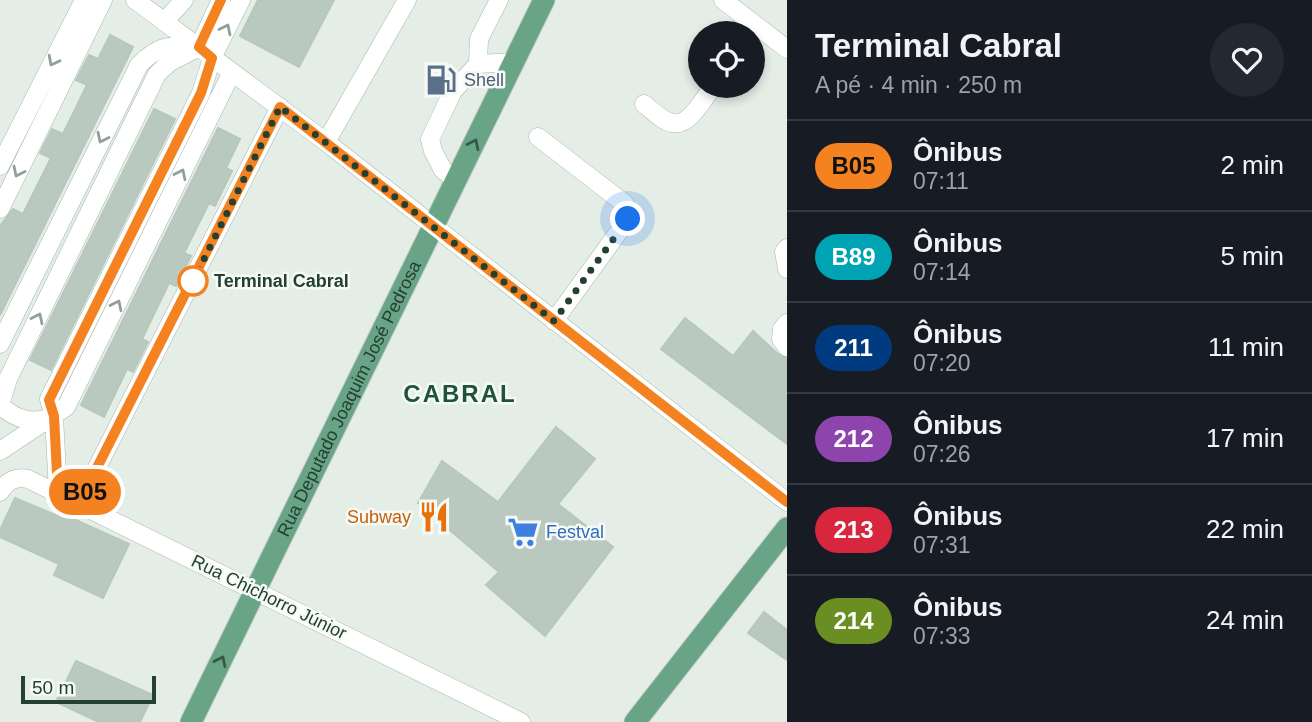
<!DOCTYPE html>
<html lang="pt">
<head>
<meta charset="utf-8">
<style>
  :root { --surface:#171b24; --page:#242831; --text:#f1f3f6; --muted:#9ea1a6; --line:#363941 }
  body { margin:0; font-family:Arial,sans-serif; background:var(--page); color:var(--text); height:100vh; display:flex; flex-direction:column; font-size:26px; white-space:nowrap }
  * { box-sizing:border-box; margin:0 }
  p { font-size:23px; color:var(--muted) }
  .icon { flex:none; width:38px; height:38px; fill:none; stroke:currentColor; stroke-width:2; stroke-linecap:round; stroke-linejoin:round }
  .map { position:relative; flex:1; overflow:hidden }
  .sheet { display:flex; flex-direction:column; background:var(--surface); width:525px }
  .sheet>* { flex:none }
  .badge { padding:0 14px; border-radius:23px; font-size:24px; line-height:46px }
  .tools { position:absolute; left:688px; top:21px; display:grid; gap:14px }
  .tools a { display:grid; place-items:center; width:77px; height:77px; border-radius:50%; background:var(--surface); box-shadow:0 4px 10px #0003; font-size:35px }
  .scale { position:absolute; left:21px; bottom:18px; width:135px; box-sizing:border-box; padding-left:7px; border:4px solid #234031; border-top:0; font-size:19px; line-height:24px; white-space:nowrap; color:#234031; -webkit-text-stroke:5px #f5faf6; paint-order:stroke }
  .you { position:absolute; width:35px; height:35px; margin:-18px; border:5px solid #fff; border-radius:50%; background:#1a73e8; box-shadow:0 0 0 10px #1a73e833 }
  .map>.badge { position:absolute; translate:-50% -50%; box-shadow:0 0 0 4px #fff }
  .round { display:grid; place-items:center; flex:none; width:74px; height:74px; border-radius:37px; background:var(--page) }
  .summary { display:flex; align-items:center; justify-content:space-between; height:119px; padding:0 28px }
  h1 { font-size:33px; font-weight:700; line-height:52px }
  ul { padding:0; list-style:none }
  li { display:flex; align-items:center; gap:21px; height:91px; padding:0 28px; border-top:2px solid var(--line) }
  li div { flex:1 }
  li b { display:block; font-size:26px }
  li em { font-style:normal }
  li .badge { min-width:77px; font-weight:700; text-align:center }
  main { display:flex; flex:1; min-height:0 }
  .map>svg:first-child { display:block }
  .building { fill:#b9c9bf; stroke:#b6c8bc; stroke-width:2 }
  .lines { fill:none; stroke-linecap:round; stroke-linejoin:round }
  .minor-casing { stroke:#a6b6ad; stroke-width:19 }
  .major-casing { stroke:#c1cac5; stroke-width:23 }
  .minor { stroke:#fff; stroke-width:18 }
  .major { stroke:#68a485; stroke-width:21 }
  .oneway { stroke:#91a098 }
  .oneway2 { stroke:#345946 }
  .line-casing { stroke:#fff; stroke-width:16 }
  .line { stroke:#f58220; stroke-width:10 }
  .walk { stroke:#234031; stroke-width:7; stroke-dasharray:0 12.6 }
  .stop-dot { fill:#fff; stroke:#f58220; stroke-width:3.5 }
  .labels { text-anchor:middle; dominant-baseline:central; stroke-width:5; stroke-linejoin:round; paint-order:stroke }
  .service-label { font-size:18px; fill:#4e5e75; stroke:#f5faf6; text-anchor:start }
  .stop-label { font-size:18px; font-weight:bold; fill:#234031; stroke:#f5faf6; text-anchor:start }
  .street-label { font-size:18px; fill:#234031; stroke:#f5faf6 }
  .food-label { font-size:18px; fill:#c56008; stroke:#f5faf6; text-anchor:end }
  .shop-label { font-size:18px; fill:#366cbe; stroke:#f5faf6; text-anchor:start }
  .district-label { font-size:24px; font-weight:bold; letter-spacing:2px; fill:#1e5338; stroke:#f5faf6 }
</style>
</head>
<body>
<main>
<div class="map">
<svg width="787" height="722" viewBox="0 0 787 722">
  <rect width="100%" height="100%" fill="#e4eee7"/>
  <path class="building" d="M258 0H334L299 67 240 36Z
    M110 35 133 47 0 315V226L13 209 23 214 51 158 40 153 52 129 63 134 87 85 76 80 89 55 98 59Z
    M154 109 175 119 51 370 30 360Z
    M218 128 240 139 226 168 232 171 215 206 209 203 184 253 191 256 176 286 169 283 142 339 148 342 133 372 127 369 104 417 81 405Z
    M685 318 733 356 753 331 778 354 787 358V444L661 349Z
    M556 427 595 459 558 504 613 547 545 636 486 585 499 572 418 503 442 461 498 502Z
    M15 498 65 519 67 516 129 544 103 598 54 575 59 564 0 537V530Z
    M764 612 787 630V660L748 633Z
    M76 661 153 695 140 722H99L56 702Z"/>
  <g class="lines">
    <g class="minor-casing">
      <path id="minor" d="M135 0 326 142 787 502
        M723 0 787 49
        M164 22 184 0
        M199 47 221 0
        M478 64 479 39 499 0
        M644 104C652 110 663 122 673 123 689 127 705 97 713 86
        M538 137 625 204 628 211V219L554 321
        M326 142 407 0
        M0 166 84 0
        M456 181 443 170 433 151 430 139 453 91 478 64 514 62
        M0 209 103 0
        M787 248 784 252 787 269
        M787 323 782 329 781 339 787 347
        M0 344 139 65C160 44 167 46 195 47
        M54 416C33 425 16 420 0 405L8 379 157 74 170 62 199 47
        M0 451 66 407 232 72
        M0 492C7 481 15 476 28 479L521 722
        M58 493 54 416 49 399 201 93 212 58 241 0
        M79 503 280 107"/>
    </g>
    <g class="major-casing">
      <g id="major">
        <path id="s1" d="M191 722 544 0"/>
        <path d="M635 722 787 528"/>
      </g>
    </g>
    <use href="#minor" class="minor"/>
    <use href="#major" class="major"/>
  </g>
  <defs><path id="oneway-chevron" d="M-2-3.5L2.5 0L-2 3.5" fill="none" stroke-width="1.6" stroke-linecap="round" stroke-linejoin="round" transform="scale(1.75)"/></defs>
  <g class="oneway">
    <use href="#oneway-chevron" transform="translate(226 29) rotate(-64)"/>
    <use href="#oneway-chevron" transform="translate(53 61) rotate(117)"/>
    <use href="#oneway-chevron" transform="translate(102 138) rotate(116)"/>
    <use href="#oneway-chevron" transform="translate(18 172) rotate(116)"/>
    <use href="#oneway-chevron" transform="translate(181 174) rotate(-64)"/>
    <use href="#oneway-chevron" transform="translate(117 305) rotate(-64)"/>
    <use href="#oneway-chevron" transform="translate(38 318) rotate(-64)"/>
  </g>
  <g class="oneway2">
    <use href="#oneway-chevron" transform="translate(474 144) rotate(-64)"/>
    <use href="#oneway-chevron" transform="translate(221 661) rotate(-64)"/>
  </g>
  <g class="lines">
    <g class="line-casing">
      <path id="line" d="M221 0 199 47 212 58 201 93 49 400 54 416 58 493 79 503 280 107 787 502"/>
    </g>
    <use href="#line" class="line"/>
    <path class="walk" d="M193 281 280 107 554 321 628 219"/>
  </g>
  <defs>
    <g id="fuel-bare" transform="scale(2.415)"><path d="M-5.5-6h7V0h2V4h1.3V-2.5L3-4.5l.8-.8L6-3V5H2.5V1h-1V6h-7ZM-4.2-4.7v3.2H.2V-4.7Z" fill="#5c6f8a" stroke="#f5faf6" stroke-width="2.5" paint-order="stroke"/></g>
    <g id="restaurant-bare" transform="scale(2.415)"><path d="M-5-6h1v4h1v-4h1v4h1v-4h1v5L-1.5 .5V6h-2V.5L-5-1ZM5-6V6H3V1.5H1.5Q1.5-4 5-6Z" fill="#e8710a" stroke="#f5faf6" stroke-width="2.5" paint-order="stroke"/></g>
    <g id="supermarket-bare" transform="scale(2.415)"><path d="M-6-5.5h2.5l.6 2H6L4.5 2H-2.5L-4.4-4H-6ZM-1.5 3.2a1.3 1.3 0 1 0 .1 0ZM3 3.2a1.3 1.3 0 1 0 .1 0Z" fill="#3f7fe0" stroke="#f5faf6" stroke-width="2.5" paint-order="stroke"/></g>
  </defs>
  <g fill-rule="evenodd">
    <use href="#fuel-bare" x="441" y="80"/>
    <use href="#restaurant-bare" x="434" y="517"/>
    <use href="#supermarket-bare" x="523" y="532"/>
  </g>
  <circle class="stop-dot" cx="193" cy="281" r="14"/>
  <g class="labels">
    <g class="service-label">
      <text x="464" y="80">Shell</text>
    </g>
    <g class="stop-label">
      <text x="214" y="281">Terminal Cabral</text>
    </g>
    <g class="street-label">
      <text stroke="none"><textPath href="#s1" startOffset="360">Rua Deputado Joaquim José Pedrosa</textPath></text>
      <text transform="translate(269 597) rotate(26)">Rua Chichorro Júnior</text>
    </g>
    <g class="food-label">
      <text x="411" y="517">Subway</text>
    </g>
    <g class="shop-label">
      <text x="546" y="532">Festval</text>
    </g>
    <g class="district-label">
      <text x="460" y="393">CABRAL</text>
    </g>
  </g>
</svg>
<div class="tools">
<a><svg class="icon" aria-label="locate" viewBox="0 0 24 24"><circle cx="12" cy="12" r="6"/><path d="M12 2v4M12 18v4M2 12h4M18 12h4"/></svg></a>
</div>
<div class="scale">50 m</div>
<div class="you" style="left:628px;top:219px"></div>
<b class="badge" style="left:85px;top:492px;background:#f58220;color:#111">B05</b>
</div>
<section class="sheet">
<div class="summary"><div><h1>Terminal Cabral</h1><p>A pé · 4 min · 250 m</p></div><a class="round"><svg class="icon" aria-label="heart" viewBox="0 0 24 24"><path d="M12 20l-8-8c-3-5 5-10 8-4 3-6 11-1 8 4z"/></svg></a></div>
<ul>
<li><span class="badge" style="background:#f58220;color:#111">B05</span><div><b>Ônibus</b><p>07:11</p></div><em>2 min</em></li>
<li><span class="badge" style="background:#00a3b4;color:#fff">B89</span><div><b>Ônibus</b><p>07:14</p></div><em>5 min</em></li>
<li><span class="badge" style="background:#003b80;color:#fff">211</span><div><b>Ônibus</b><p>07:20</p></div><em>11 min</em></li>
<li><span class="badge" style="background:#8e44ad;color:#fff">212</span><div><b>Ônibus</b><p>07:26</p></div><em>17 min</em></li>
<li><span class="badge" style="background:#d7263d;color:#fff">213</span><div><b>Ônibus</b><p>07:31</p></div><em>22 min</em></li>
<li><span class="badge" style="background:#6b8e23;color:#fff">214</span><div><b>Ônibus</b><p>07:33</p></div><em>24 min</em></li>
</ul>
</section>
</main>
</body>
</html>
